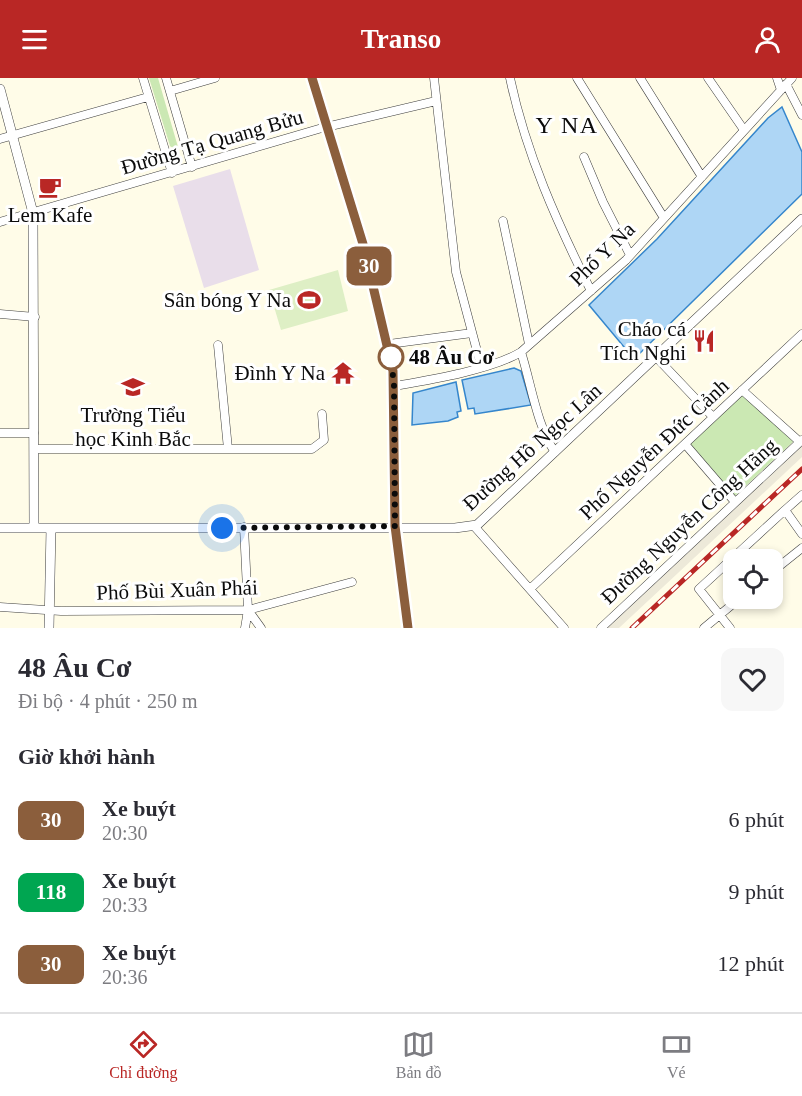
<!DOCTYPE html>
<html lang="vi">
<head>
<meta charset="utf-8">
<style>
  :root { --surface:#fff; --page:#f7f7f7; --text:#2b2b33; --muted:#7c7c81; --line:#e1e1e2; --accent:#b92725 }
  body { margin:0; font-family:"Times New Roman",serif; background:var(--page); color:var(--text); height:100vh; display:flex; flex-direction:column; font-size:22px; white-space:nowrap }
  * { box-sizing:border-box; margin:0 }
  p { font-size:20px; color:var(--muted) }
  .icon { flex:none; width:33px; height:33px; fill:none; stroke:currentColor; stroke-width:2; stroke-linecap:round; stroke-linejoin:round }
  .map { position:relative; height:550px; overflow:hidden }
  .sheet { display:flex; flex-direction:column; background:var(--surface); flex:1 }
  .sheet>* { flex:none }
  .badge { padding:0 12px; border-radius:9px; font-size:21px; line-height:39px }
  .fabs { position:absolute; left:723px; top:471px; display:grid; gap:12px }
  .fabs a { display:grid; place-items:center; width:60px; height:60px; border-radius:12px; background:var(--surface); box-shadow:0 3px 9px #0003; font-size:30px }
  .you { position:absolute; width:30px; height:30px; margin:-15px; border:4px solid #fff; border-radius:50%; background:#1a73e8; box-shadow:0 0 0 9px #1a73e833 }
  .map>.badge { position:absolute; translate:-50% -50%; box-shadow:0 0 0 3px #fff }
  h2 { padding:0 18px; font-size:22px; line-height:54px }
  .round { display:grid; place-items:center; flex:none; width:63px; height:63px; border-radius:12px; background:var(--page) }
  .overview { display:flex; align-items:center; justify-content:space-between; height:102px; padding:0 18px }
  h1 { font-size:28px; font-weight:700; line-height:45px }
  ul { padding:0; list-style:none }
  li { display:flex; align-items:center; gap:18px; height:72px; padding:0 18px }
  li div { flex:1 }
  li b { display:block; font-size:22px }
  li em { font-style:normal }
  li .badge { min-width:66px; font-weight:700; text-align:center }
  header { display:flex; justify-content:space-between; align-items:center; height:78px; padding:0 18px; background:var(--accent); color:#fff; font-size:27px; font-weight:700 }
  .tab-bar { display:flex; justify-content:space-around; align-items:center; height:84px; border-top:2px solid var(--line); background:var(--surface); font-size:16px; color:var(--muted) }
  .tab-bar a { display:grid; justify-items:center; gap:3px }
  .tab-bar .current { color:var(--accent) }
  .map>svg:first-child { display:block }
  .industrial { fill:#e9deea }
  .green { fill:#cbe8b3 }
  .pitch { fill:#deefc5 }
  .plaza { fill:#ede9d9 }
  .water { fill:#aed6f5; stroke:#3586cc; stroke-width:1.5 }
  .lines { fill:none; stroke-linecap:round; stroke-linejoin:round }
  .minor-casing { stroke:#3e3e3e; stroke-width:9 }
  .tertiary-casing { stroke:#3e3e3e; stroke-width:10 }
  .secondary-casing { stroke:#2d2d2d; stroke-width:12 }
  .minor { stroke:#fff; stroke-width:8 }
  .tertiary { stroke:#fff; stroke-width:9 }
  .secondary { stroke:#fffaa3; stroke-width:10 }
  .rail-casing { stroke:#b92725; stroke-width:5 }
  .rail { stroke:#fff; stroke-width:3; stroke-dasharray:9; stroke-linecap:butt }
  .line-casing { stroke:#fff; stroke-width:14 }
  .line { stroke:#8b5e3c; stroke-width:9 }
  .walk { stroke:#0b0b0b; stroke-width:6; stroke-dasharray:0 10.8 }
  .stop-dot { fill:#fff; stroke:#8b5e3c; stroke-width:3 }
  .labels { text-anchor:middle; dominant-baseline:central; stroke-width:6; stroke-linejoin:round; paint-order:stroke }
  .street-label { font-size:21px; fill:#0b0b0b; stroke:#fff }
  .poi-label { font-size:21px; fill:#0b0b0b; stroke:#fff; text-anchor:end }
  .stop-label { font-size:21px; font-weight:bold; fill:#0b0b0b; stroke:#fff; text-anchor:start }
  .quarter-label { font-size:24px; letter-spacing:1.5px; fill:#0b0b0b; stroke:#fff }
</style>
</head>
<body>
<header><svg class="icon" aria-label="menu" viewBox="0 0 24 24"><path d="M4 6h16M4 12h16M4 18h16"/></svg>Transo<svg class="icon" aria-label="person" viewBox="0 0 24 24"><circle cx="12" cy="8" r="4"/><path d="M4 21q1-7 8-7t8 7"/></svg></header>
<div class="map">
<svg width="802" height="550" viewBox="0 0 802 550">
  <rect width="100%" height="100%" fill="#fffce8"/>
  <path class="industrial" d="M230 91 259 192 204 210 173 108Z"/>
  <path class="green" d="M149 0H158L178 69 175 72 170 68Z
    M743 314 795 362 735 418 690 366Z"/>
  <path class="pitch" d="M338 192 348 233 281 252 269 212Z"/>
  <path class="plaza" d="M802 367V379L678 495 619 550H606Z"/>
  <path class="water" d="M782 29 802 74V116L634 281 589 227 657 161 768 40Z
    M514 290 521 293 531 327 475 336 474 330 468 331 462 302Z
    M456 304 461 333 457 334 458 339 448 343 412 347 413 315Z"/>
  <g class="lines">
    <g class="minor-casing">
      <path id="minor" d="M143 0 172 95
        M166 0 192 89
        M434 0 456 194 481 288
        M510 0C526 76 557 144 591 213
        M577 0 664 140
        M640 0 702 99
        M708 0 744 52
        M777 0 781 12
        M786 6 802 37
        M170 13 215 0
        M0 61 148 19
        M584 79 603 124 630 177
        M503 143 529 266
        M0 144 322 50 436 23
        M0 236 35 239
        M389 266 472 255
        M218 267 228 371
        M521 274C531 305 537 349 555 374
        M657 280 713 339
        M394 308C429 302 491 292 521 274L626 182 792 0
        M742 312 800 364
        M0 355H34
        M685 366 735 424
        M34 371H312L324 362 322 336
        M802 417 785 432 802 456
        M474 448 564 550
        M244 449 248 532 245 550
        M772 494 802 470
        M530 511 802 256
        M0 529 61 533 248 532 352 504
        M248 532 261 550
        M601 550 802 362
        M704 550 740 520
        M730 550 699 511 785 432"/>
    </g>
    <g class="tertiary-casing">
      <path id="tertiary" d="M0 11 33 135 34 450
        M0 450H455L477 447 802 141
        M49 550 51 450"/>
    </g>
    <g class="secondary-casing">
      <path id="secondary" d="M312 0 363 166 393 293 395 448 408 550"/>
    </g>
    <use href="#minor" class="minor"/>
    <use href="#tertiary" class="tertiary"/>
    <use href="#secondary" class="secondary"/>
    <g class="rail-casing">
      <path id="rail" d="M632 550 802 391"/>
    </g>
    <use href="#rail" class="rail"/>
  </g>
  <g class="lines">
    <g class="line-casing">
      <path id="line" d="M312 0 363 166 393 293 395 448 408 550"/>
    </g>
    <use href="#line" class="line"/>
    <path class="walk" d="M222 450 395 448 394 308 391 279"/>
  </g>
  <defs>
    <g id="cafe-bare" transform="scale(1.8)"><path d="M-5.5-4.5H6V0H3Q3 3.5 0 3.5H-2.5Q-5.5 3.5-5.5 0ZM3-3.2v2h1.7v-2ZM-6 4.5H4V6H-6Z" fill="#b92725" stroke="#fff" stroke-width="2.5" paint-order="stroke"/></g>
    <g id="stadium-bare" transform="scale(1.8)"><path d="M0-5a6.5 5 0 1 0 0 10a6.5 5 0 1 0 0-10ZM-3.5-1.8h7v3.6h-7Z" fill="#b92725" stroke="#fff" stroke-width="2.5" paint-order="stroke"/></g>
    <g id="restaurant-bare" transform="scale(1.8)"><path d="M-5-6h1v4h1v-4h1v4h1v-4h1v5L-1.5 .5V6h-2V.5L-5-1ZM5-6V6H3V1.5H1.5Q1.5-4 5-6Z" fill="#b92725" stroke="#fff" stroke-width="2.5" paint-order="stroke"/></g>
    <g id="temple-bare" transform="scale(1.8)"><path d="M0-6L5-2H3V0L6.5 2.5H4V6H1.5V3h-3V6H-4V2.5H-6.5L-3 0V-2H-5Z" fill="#b92725" stroke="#fff" stroke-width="2.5" paint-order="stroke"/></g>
    <g id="school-bare" transform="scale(1.8)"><path d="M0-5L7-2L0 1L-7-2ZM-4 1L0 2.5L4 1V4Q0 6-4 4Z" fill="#b92725" stroke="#fff" stroke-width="2.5" paint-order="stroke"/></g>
  </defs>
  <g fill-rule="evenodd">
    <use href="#cafe-bare" x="50" y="109"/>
    <use href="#stadium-bare" x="309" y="222"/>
    <use href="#restaurant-bare" x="704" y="263"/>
    <use href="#temple-bare" x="343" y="295"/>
    <use href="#school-bare" x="133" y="309"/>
  </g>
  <circle class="stop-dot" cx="391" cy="279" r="12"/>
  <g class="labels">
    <g class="street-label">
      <text transform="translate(212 64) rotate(-16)">Đường Tạ Quang Bửu</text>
      <text transform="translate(602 176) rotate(-44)">Phố Y Na</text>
      <text transform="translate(532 369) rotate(-42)">Đường Hồ Ngọc Lân</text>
      <text transform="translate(654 371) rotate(-43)">Phố Nguyễn Đức Cảnh</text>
      <text transform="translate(689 443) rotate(-43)">Đường Nguyễn Công Hãng</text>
      <text transform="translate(177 512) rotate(-2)">Phố Bùi Xuân Phái</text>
    </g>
    <g class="poi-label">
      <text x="50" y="137" text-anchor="middle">Lem Kafe</text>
      <text x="291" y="222">Sân bóng Y Na</text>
      <text x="686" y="251">Cháo cá<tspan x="686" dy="24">Tích Nghi</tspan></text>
      <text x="325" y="295">Đình Y Na</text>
      <text x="133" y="337" text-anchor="middle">Trường Tiểu<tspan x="133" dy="24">học Kinh Bắc</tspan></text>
    </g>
    <g class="stop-label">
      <text x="409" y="279">48 Âu Cơ</text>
    </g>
    <g class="quarter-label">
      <text x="567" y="47">Y NA</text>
    </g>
  </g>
</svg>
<div class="fabs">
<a><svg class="icon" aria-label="locate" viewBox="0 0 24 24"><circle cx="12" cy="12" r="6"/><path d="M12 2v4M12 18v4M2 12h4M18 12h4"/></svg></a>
</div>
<div class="you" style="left:222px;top:450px"></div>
<b class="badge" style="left:369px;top:188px;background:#8b5e3c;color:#fff">30</b>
</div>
<section class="sheet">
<div class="overview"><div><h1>48 Âu Cơ</h1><p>Đi bộ · 4 phút · 250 m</p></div><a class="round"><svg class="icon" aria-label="heart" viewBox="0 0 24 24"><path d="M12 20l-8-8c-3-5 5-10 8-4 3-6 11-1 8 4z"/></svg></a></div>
<h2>Giờ khởi hành</h2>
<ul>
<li><span class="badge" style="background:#8b5e3c;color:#fff">30</span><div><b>Xe buýt</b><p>20:30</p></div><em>6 phút</em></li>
<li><span class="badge" style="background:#00a651;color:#fff">118</span><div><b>Xe buýt</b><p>20:33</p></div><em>9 phút</em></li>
<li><span class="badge" style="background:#8b5e3c;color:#fff">30</span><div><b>Xe buýt</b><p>20:36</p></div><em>12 phút</em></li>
</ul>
</section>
<nav class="tab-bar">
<a class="current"><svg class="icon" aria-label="directions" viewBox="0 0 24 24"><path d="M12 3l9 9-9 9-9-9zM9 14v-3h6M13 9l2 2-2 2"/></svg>Chỉ đường</a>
<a><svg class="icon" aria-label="map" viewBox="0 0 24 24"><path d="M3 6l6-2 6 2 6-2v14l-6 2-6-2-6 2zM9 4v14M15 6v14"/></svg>Bản đồ</a>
<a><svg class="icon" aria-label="tickets" viewBox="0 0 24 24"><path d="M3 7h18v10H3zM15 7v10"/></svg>Vé</a>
</nav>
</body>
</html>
